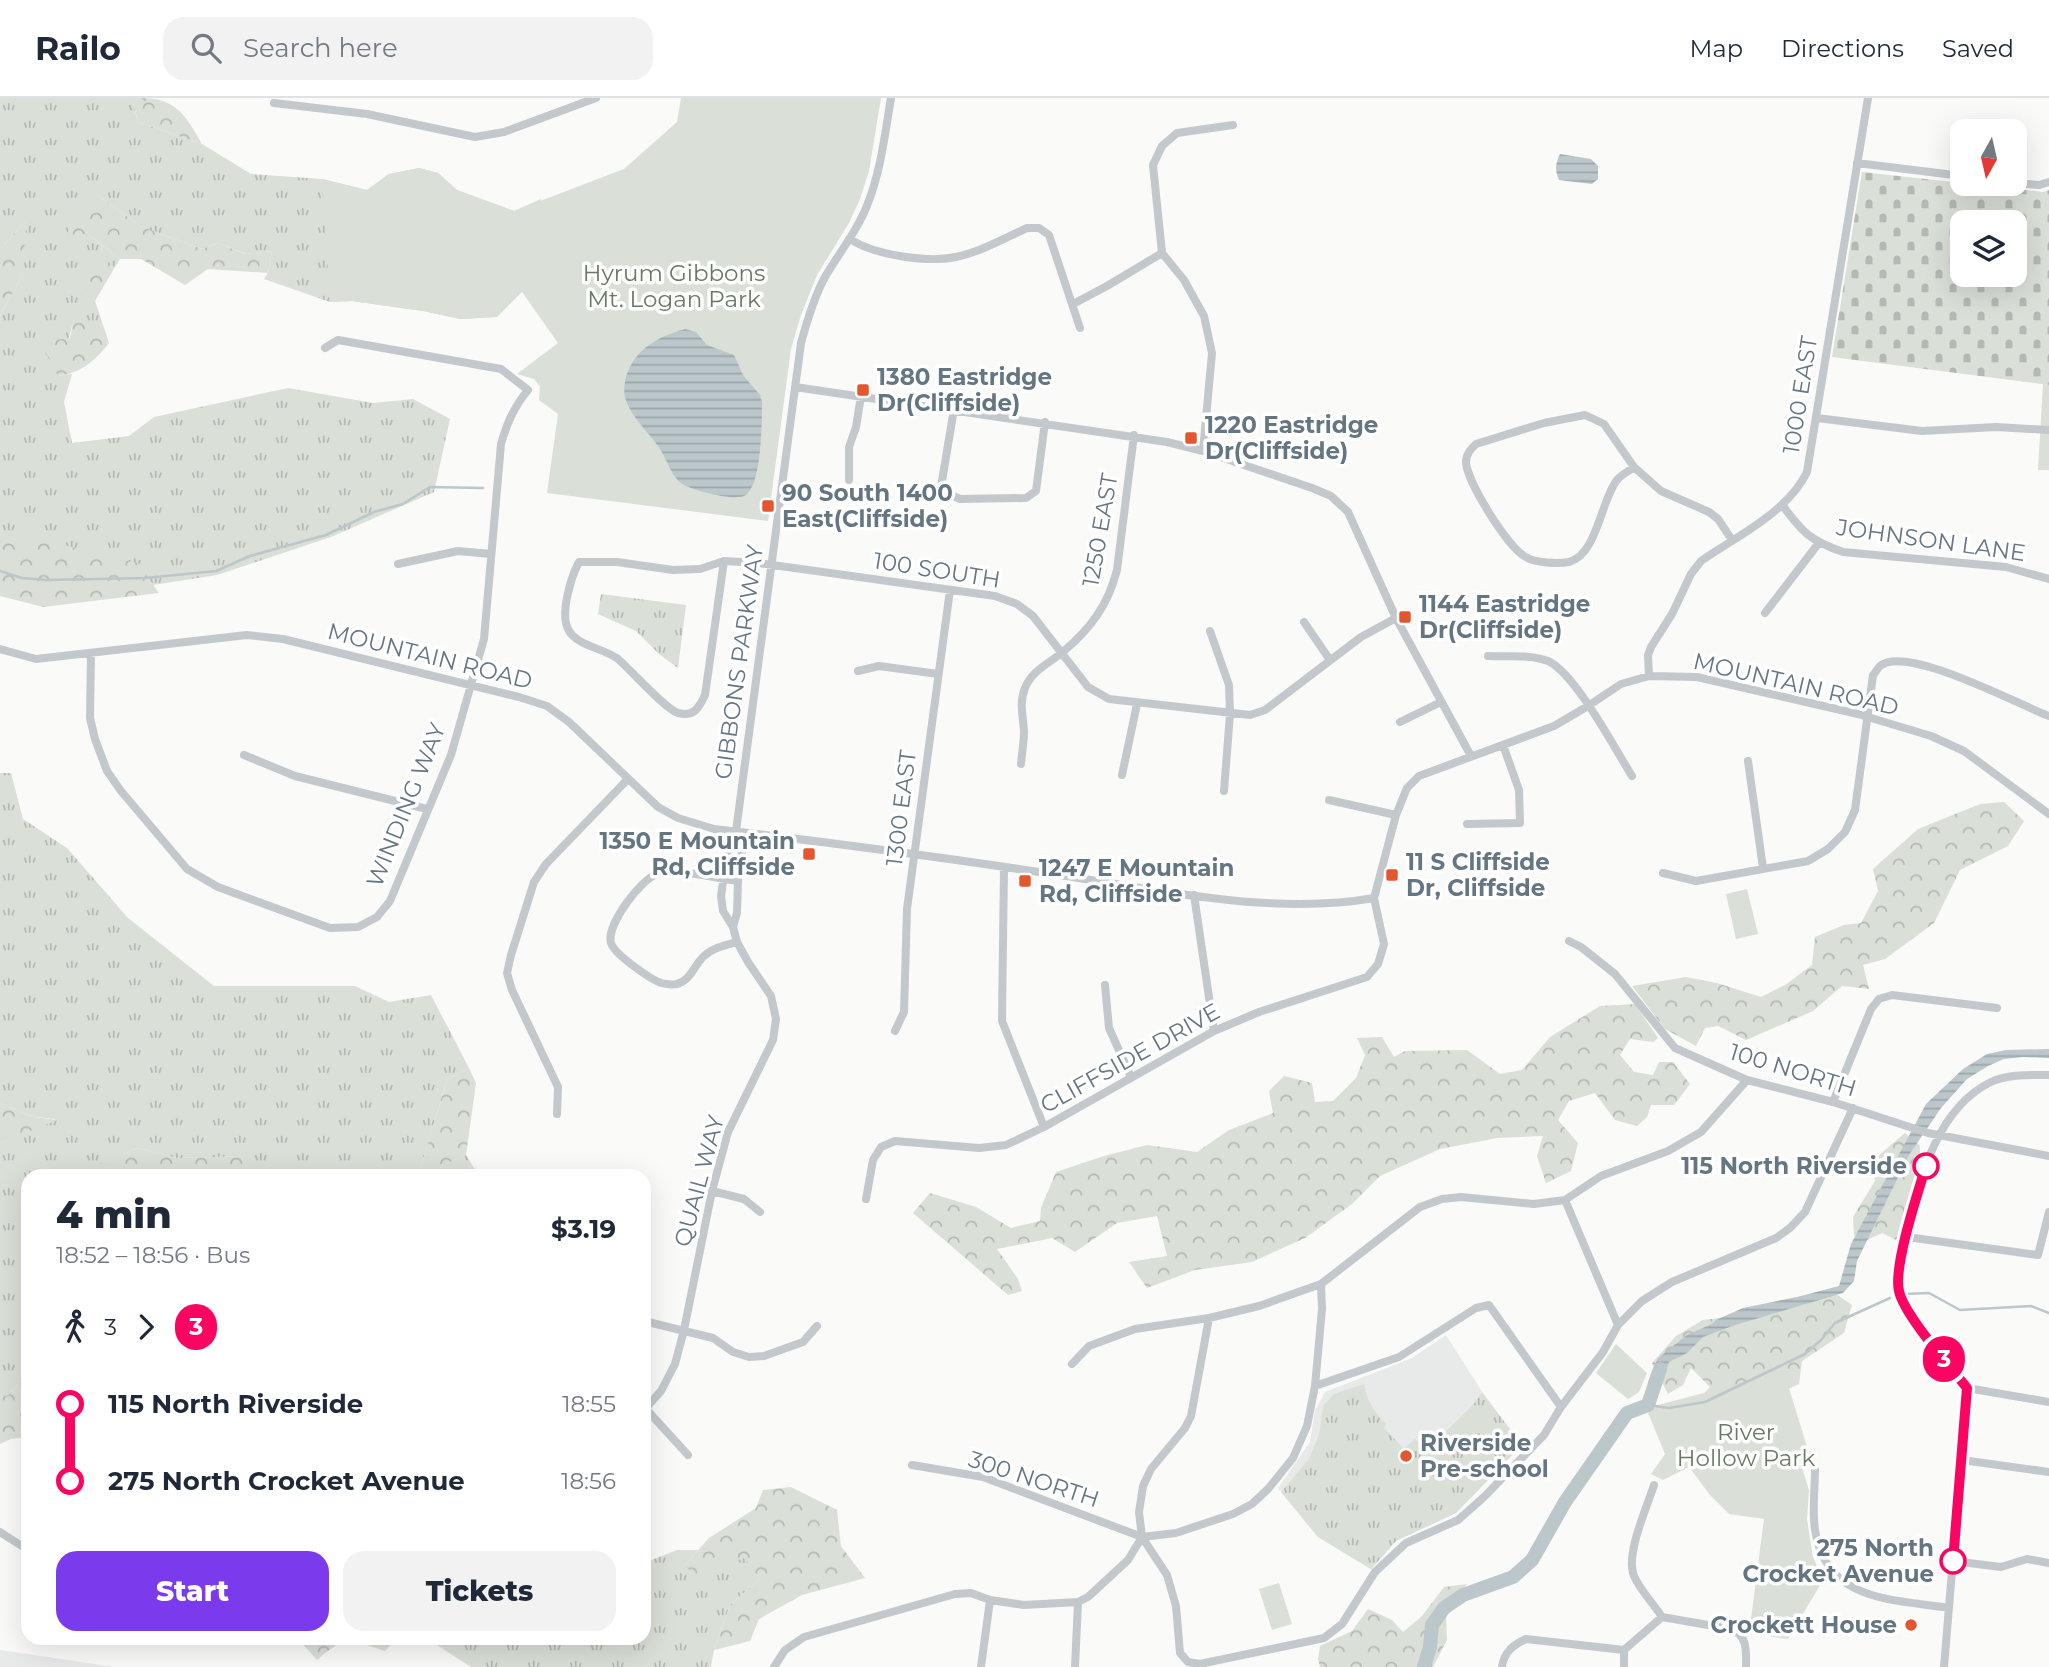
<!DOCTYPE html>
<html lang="en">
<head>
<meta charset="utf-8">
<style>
  :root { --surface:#fff; --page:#f2f2f3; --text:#1f2937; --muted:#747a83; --line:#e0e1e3; --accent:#7c3aed }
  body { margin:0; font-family:Montserrat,sans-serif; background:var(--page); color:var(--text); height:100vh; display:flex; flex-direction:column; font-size:26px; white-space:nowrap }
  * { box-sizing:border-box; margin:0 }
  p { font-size:23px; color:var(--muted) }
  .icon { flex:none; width:38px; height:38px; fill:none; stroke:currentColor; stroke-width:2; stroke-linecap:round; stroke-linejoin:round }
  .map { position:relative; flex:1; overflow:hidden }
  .sheet { position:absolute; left:21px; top:1071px; width:630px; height:476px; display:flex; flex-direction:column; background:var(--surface); border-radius:21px; box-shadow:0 7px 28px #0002 }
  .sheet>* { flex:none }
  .badge { padding:0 14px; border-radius:23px; font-size:24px; line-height:46px }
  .needle { width:46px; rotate:188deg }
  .controls { position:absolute; left:1950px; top:21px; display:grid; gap:14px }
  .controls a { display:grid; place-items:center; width:77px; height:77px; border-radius:14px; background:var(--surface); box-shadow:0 7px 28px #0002; font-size:35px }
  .map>.badge { position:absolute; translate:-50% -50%; box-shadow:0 0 0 4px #fff }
  .legs { display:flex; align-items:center; gap:10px; height:77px; padding:0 35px; font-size:23px }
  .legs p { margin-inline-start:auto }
  .overview { display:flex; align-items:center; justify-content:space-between; height:119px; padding:0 35px }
  h1 { font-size:38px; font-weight:800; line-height:52px }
  .action { display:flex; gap:14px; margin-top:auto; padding:14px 35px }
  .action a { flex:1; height:80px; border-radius:21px; background:var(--accent); color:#fff; font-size:28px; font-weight:800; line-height:80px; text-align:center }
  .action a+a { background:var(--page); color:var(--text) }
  ul { padding:0 35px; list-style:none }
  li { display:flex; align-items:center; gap:24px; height:77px; font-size:26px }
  li i { display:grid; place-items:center; width:10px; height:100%; margin:0 9px; background:currentColor }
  li i::after { content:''; width:18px; height:18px; margin:-9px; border:5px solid; border-radius:50%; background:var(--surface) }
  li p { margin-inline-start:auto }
  li:first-child i { background:linear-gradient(#0000 50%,currentColor 0) }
  li:last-child i { background:linear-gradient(currentColor 50%,#0000 0) }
  header { display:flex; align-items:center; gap:42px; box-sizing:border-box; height:98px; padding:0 35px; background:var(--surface); border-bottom:2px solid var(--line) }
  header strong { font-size:33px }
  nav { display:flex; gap:38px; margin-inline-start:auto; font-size:24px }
  .search { width:490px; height:63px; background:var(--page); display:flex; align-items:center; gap:18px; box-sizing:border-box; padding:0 24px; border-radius:21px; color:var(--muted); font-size:26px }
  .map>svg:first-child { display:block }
  .built { fill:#e8e9e9 }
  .grass { fill:url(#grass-tufts) }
  .forest { fill:url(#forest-crowns) }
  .cemetery { fill:url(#cemetery-stones); fill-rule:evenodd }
  .park { fill:#dadfd7 }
  .water { fill:url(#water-rules) }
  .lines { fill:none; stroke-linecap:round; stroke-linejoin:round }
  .stream { stroke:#bbc7cb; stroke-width:2.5 }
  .river { stroke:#bbc7cb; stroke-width:14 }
  .minor { stroke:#c3c8cc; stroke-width:8 }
  .line-1-casing { stroke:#fff; stroke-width:16 }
  .line-1 { stroke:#fa0561; stroke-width:10 }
  .poi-dot { fill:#e4572e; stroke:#fff; stroke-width:2.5 }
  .stop-1-dot { fill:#fff; stroke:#fa0561; stroke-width:3.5 }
  .labels { text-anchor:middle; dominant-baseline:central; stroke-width:7; stroke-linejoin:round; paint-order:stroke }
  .park-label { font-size:23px; fill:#687a64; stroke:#fff }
  .poi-label { font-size:23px; font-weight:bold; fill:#657683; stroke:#fff; text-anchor:start }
  .street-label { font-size:23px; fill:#657683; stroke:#fff }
  .stop-label { font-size:23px; font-weight:bold; fill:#657683; stroke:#fff; text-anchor:end }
</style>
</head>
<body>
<header>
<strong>Railo</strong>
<div class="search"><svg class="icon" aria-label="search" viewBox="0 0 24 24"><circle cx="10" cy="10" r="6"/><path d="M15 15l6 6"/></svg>Search here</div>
<nav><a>Map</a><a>Directions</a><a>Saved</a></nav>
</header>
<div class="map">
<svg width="2049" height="1569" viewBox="0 0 2049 1569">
  <defs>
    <pattern id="grass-tufts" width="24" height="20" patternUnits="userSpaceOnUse" patternTransform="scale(1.75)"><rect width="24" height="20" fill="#dadfd7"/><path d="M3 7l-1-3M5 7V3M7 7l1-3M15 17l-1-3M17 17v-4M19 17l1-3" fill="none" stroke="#b4b9b4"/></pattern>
    <pattern id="forest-crowns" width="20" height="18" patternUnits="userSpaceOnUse" patternTransform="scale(1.75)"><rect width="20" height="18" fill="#dadfd7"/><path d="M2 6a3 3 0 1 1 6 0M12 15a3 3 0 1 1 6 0" fill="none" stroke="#b4b9b4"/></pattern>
    <pattern id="cemetery-stones" width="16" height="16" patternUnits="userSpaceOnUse" patternTransform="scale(1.75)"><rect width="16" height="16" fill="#dadfd7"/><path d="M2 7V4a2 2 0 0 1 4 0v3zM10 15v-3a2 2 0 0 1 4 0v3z" fill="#b4b9b4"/></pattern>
    <pattern id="water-rules" width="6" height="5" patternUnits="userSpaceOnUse" patternTransform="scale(1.75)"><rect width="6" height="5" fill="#bbc7cb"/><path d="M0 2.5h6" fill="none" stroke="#9ca6aa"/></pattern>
  </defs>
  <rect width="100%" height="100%" fill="#fafaf8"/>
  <path class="built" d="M1446 1237 1488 1303 1522 1347 1456 1415 1396 1443 1371 1471 1318 1439 1278 1390 1310 1344 1315 1312 1325 1294 1412 1260Z
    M0 1552 115 1569H0Z"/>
  <path class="grass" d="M0 0H140L133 5 138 24 202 46 251 76 322 81 367 92 389 76 419 70 438 75 457 92 514 113 541 101 497 219 460 221 423 213 352 203 330 204 264 181 268 175 272 153 246 156 218 145 202 151 140 128 99 98 88 136 120 161 115 169 94 163 68 182 95 203 103 227 74 221 58 278 72 276 64 304 72 345 129 338 154 319 288 290 373 305 413 301 450 321 434 394 331 439 217 477 153 487 137 465 0 433V217L21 180 26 123 0 151Z
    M601 496 686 507 678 570 659 556 636 533 598 516Z
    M0 675H11L23 721 67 750 128 820 214 888H355L389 904 431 897 469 970 447 982 418 1078H254L250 1058 177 1060 138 1050 101 1066 131 1078H28V1206L23 1220 28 1222V1277L8 1297 0 1299V1045L56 1021 33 1019 0 1005Z
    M466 1057 479 1078H438L441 1068Z
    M1364 1286C1367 1303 1374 1314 1386 1326L1384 1330 1404 1351 1415 1341 1440 1362 1483 1317 1473 1307 1482 1294 1522 1347 1456 1415 1396 1443 1371 1471 1318 1439 1281 1394 1309 1361 1319 1337 1323 1308 1334 1296Z
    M677 1452H698L684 1468 745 1459 760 1481 730 1507 714 1552 711 1569H471L429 1542V1540H644V1465Z"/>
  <path class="forest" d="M140 0C177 0 186 18 202 46L138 24 133 4Z
    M99 98 140 128 202 151 218 145 245 156 272 153 268 175 208 171 185 187 141 161H120L88 136 66 137 79 113Z
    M27 122 21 180 0 217V151Z
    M94 162 115 169 95 203 67 182Z
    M74 220 103 227 109 245C95 263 81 275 58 278L40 244 70 240Z
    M2 432 138 465 159 495 43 509 0 498V433Z
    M2004 704 2024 723 2008 748 1960 772 1934 825 1885 861 1863 867 1869 891 1842 888 1813 913 1746 942 1718 928 1705 930 1696 948 1665 931 1632 888 1686 879 1717 885 1761 899 1785 887 1812 867 1815 839 1844 827 1861 825 1878 793 1873 771 1918 731 1980 706Z
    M1635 906 1658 940 1653 944 1630 941 1620 957 1634 974 1653 977 1659 964H1673L1690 986 1674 1007H1651L1647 1019 1637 1028 1615 1022 1595 995 1569 1003 1558 1022 1578 1045 1571 1073 1546 1085 1537 1058 1543 1038 1497 1040 1440 1051 1380 1078 1352 1106 1305 1140 1252 1164 1195 1172 1147 1190 1129 1164 1167 1158 1157 1118 1117 1125 1075 1154 1052 1140 997 1151 1018 1181 1022 1193 1008 1197 913 1115 930 1095 976 1109 1011 1130 1040 1123 1041 1110 1056 1074 1104 1058 1147 1047 1197 1054 1229 1032 1273 1015 1269 993 1284 978 1312 985 1315 1004 1333 1003 1356 980 1365 957 1357 940 1382 939 1394 959 1405 953 1467 952 1500 976 1522 972 1550 939 1600 908Z
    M469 970 476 985 466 1057 441 1068 438 1078H418L447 982Z
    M0 1005 33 1019 58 1022 0 1045Z
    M1905 1035 1920 1048 1919 1073 1898 1143 1882 1135 1865 1143 1854 1137 1853 1119 1875 1083 1871 1064Z
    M138 1050 177 1060 251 1058 254 1078H131L100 1066Z
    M1836 1196 1852 1207 1844 1235 1802 1263 1799 1286 1737 1314 1700 1300 1710 1289 1691 1270 1683 1287 1668 1296 1652 1265 1676 1238 1703 1222 1761 1215Z
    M28 1277V1339L11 1341 0 1346V1299L8 1297Z
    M791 1389 837 1412 841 1448 865 1480 802 1497 759 1521 750 1543 714 1552 730 1507 760 1481 744 1460 696 1476 684 1468 709 1440 756 1410 763 1392Z
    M1467 1486 1446 1515 1447 1542 1433 1569H1320L1318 1561 1320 1548 1352 1533 1368 1511 1392 1522 1403 1534 1422 1518 1444 1489Z
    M297 1540H397L385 1553C349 1542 347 1536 317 1562Z"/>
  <path class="cemetery" d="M1862 74 2043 94 2049 92V287L1832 259ZM1962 124H2014V177H1962Z"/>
  <path class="park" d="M681 0H881L869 73 860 101 849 125 817 177 801 217 791 251 768 423 547 395 558 316 539 302 540 288 534 281 517 276 558 245 522 194 497 219 460 221 423 213 352 203 330 204 322 81 367 92 389 76 419 70 438 75 457 92 514 113 624 71 677 24Z
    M2043 286 2049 287V372H2038Z
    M1747 791 1758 836 1736 841 1726 796Z
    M1616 1246 1647 1275 1639 1294 1628 1301 1596 1275Z
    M1784 1274 1808 1352 1803 1373 1809 1392 1807 1421 1813 1459 1823 1482 1788 1541 1749 1536 1764 1421 1729 1416 1710 1397 1689 1369 1663 1382 1651 1376 1665 1356 1648 1315 1658 1307Z
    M1473 1307 1483 1317 1440 1362 1428 1351Z
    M1279 1485 1292 1526 1272 1532 1259 1491Z"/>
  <path class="water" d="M1560 56 1591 61 1598 68V81L1592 86 1559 82C1555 73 1555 66 1560 56Z
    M685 231 696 234 707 247 734 257 743 277 760 297 762 304C762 322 762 386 746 397 736 404 695 393 684 387 671 380 667 360 658 348 648 334 633 320 627 305 623 296 624 288 626 279 635 250 658 239 685 231Z
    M2049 951V960L2023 959 2004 961 1988 968 1967 981 1941 1010 1909 1057 1857 1163 1854 1183 1843 1195 1735 1227 1703 1239 1687 1255 1669 1264 1659 1293 1648 1284 1658 1260 1687 1237 1712 1226 1716 1222 1743 1210 1797 1199 1839 1188 1851 1146 1926 1006 1963 971 1987 956 2006 952Z"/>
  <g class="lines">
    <path class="stream" d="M143 0 145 2
      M0 473 22 480 47 482 146 480 216 473 250 458 326 437 374 414 403 406 430 389 483 390
      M1904 1196 1929 1195 1960 1212 2031 1208 2049 1215
      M1648 1307 1669 1310 1705 1304 1805 1256 1821 1242 1835 1225 1890 1200"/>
    <path class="river" d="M1424 1569 1430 1549 1432 1527 1444 1510 1463 1497 1513 1479 1532 1462 1565 1404 1627 1315 1648 1307 1660 1271"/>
    <path class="minor" d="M274 5 367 16 475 39 504 34 596 0
      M1857 65 1962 78
      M2014 85 2039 87 2049 84
      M850 141C874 157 927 165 956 159 980 154 1005 140 1027 130H1039L1049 137 1080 230
      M1073 206 1107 188 1162 155
      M795 289 1167 344 1203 353 1312 390 1331 398 1348 414 1396 520 1471 658
      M954 311 942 383 947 395 960 401 1026 400 1036 393 1045 324
      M1817 320 1922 333 1996 329 2049 332
      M1203 353 1212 255 1204 218 1184 182 1162 155 1153 67 1162 48 1177 35 1233 27
      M1634 369C1629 373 1621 377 1617 382 1601 402 1597 457 1569 464 1558 466 1535 465 1526 459 1508 450 1467 384 1466 364 1466 356 1471 351 1476 346L1544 325 1585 317 1604 326 1634 369 1661 393 1709 414 1718 421 1732 442
      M849 382V349L856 329 861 298
      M1783 408C1803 435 1811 443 1843 454L2006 469 2049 481
      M724 463 705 597C699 610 694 619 678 615 665 611 631 572 618 561 604 550 576 548 568 531 560 515 571 479 579 464H617L673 472 700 471 724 463 758 465 995 498 1017 506 1033 518 1088 589 1109 601 1250 617 1265 612 1361 539 1396 520
      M398 466 458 453 491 456
      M1765 515 1818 446
      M1304 524 1330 562
      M1210 533 1229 587 1230 616 1224 693
      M0 551 36 561 247 537 283 541 519 599 547 608 569 624 658 709 678 720 714 731C827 744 940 759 1052 776 1154 791 1272 818 1374 800
      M91 556 90 620 95 641 107 673 121 693 187 771 218 789 330 830 358 829 377 819 390 803 451 657 484 541 501 346C507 325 514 309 528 292L501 271 338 242 325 250
      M1488 558C1507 559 1530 556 1548 563 1575 575 1615 651 1632 678
      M858 573 879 568 938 576
      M1649 578 1648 557 1651 549 1672 516 1691 476 1701 463C1737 438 1788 414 1807 374L1868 0
      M1400 624 1441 604
      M244 657 295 678 427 711
      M1748 663 1763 770
      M1021 666C1022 655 1024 644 1024 633 1023 618 1019 605 1025 590 1032 572 1050 565 1064 553 1091 530 1108 507 1117 472L1134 337
      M1122 677 1137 606
      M1329 702 1396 717
      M1467 726 1520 725 1519 692 1503 647
      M736 733 801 245C807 223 814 199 825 179 839 155 858 132 868 105 881 72 885 35 891 0
      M1004 769 1002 923 1044 1029
      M1663 775 1696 783 1808 763 1828 751 1845 734 1855 712 1873 577C1876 574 1877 571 1880 568 1906 546 2019 607 2049 618
      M1194 797 1214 933
      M1569 843 1581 849 1615 876 1675 950 1747 982 1833 1004 1928 1035 2049 1058
      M737 844C725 847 712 850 703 859 694 868 690 883 677 886 674 887 664 886 661 885 650 881 614 856 611 845 606 827 641 781 657 776 678 770 715 780 738 783
      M1105 887 1109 930 1131 979
      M895 933 904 914 907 811 950 492
      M1833 1004 1871 911 1879 901 1892 897 1997 910
      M557 1016 558 989 512 892 507 875 511 857 534 784 546 766 628 681
      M712 1093 744 1101 760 1114
      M866 1101 873 1062 881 1049 895 1043 979 1050 1006 1047 1044 1029 1214 933 1259 914 1367 879 1378 866 1384 846 1374 800 1396 717 1407 690 1419 678 1554 628 1588 608 1621 586 1649 578 1697 579 1858 616 1931 638 1964 653 2049 716
      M1565 1102 1618 1227
      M1907 1139 2038 1157 2049 1114
      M1209 1220 1191 1318 1185 1330 1151 1371 1143 1388 1139 1414 1142 1439 1167 1477 1176 1508 1180 1555 1188 1564 1200 1566 1324 1540 1342 1526 1375 1474 1406 1445 1458 1422 1484 1399 1544 1337 1561 1309 1603 1254 1618 1227 1642 1203 1672 1184 1776 1140 1790 1130 1805 1114 1853 1010
      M644 1223 713 1240 733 1254 749 1259 764 1258 803 1244 817 1228
      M1072 1266 1089 1248 1135 1231 1209 1220 1259 1208 1321 1186 1420 1109 1442 1101 1461 1099 1534 1106 1565 1102 1601 1078 1668 1053 1701 1034 1747 982
      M1315 1288 1399 1259 1476 1210 1489 1207 1561 1309
      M1967 1290 2049 1304
      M646 1311 688 1357
      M644 1312 661 1293 675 1266 684 1232 712 1093 728 1034 773 942 776 921 771 898 748 864 737 844 733 829 723 813 721 798 728 751 736 733 742 753 738 783 737 815 733 829
      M1962 1362 2049 1374
      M912 1367 983 1379 1142 1439 1176 1435 1233 1416 1252 1406 1268 1391 1293 1360 1307 1328 1315 1288 1322 1211 1321 1186
      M1815 1371C1815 1391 1812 1412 1815 1432 1826 1504 1892 1501 1949 1510
      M1654 1387C1647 1409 1625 1457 1634 1478 1640 1492 1653 1505 1662 1519L1731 1531C1748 1538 1746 1552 1746 1569
      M0 1434 28 1452
      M1953 1463 2001 1469 2027 1461 2049 1465
      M1624 1552 1662 1519
      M774 1569 785 1552 804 1539 955 1496 971 1495 990 1502 1024 1507 1078 1504 1088 1499 1128 1462 1142 1439
      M981 1569 990 1502
      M1075 1569 1078 1504
      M1502 1569C1504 1554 1513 1547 1526 1541L1624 1552V1569
      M1944 1569 1967 1293C1964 1285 1958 1278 1952 1271 1938 1253 1902 1213 1898 1192 1895 1172 1905 1148 1909 1129 1920 1077 1939 1009 1991 984 2007 976 2031 977 2049 977"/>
  </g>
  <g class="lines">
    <g class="line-1-casing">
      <path id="line-1" d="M1926 1068C1918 1094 1893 1169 1899 1193 1904 1217 1950 1268 1967 1290L1953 1463"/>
    </g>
    <use href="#line-1" class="line-1"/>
  </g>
  <g class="poi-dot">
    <rect x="856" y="285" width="14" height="14" rx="3.5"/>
    <rect x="1184" y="333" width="14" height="14" rx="3.5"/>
    <rect x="761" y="401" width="14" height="14" rx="3.5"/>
    <rect x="1398" y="512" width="14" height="14" rx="3.5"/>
    <rect x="802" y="749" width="14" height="14" rx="3.5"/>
    <rect x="1385" y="770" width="14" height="14" rx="3.5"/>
    <rect x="1018" y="776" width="14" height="14" rx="3.5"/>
    <circle cx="1406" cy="1358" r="7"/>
    <circle cx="1911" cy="1527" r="7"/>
  </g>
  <g class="stop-1-dot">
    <circle cx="1926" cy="1068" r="12"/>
    <circle cx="1953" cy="1463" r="12"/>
  </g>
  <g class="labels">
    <g class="park-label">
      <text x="674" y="175">Hyrum Gibbons<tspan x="674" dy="26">Mt. Logan Park</tspan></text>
      <text x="1746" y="1334">River<tspan x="1746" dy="26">Hollow Park</tspan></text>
    </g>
    <g class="poi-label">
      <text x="877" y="279">1380 Eastridge<tspan x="877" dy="26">Dr(Cliffside)</tspan></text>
      <text x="1205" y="327">1220 Eastridge<tspan x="1205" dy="26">Dr(Cliffside)</tspan></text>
      <text x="782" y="395">90 South 1400<tspan x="782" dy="26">East(Cliffside)</tspan></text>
      <text x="1419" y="506">1144 Eastridge<tspan x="1419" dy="26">Dr(Cliffside)</tspan></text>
      <text x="795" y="743" text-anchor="end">1350 E Mountain<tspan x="795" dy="26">Rd, Cliffside</tspan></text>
      <text x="1406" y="764">11 S Cliffside<tspan x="1406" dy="26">Dr, Cliffside</tspan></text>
      <text x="1039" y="770">1247 E Mountain<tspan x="1039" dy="26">Rd, Cliffside</tspan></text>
      <text x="1420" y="1345">Riverside<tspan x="1420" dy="26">Pre-school</tspan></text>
      <text x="1897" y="1527" text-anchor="end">Crockett House</text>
    </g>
    <g class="street-label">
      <text transform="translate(1800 297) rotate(-81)">1000 EAST</text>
      <text transform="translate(1100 432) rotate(-80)">1250 EAST</text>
      <text transform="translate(1931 442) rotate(8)">JOHNSON LANE</text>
      <text transform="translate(937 472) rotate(9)">100 SOUTH</text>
      <text transform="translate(430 558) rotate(14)">MOUNTAIN ROAD</text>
      <text transform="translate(739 564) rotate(-82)">GIBBONS PARKWAY</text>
      <text transform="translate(1796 586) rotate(13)">MOUNTAIN ROAD</text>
      <text transform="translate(406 707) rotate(-68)">WINDING WAY</text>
      <text transform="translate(901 710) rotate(-83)">1300 EAST</text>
      <text transform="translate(1130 960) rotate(-29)">CLIFFSIDE DRIVE</text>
      <text transform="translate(1793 972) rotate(17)">100 NORTH</text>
      <text transform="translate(699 1083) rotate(-75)">QUAIL WAY</text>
      <text transform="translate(1034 1381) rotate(18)">300 NORTH</text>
    </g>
    <g class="stop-label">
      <text x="1907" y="1068">115 North Riverside</text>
      <text x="1934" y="1450">275 North<tspan x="1934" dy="26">Crocket Avenue</tspan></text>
    </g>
  </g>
</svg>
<div class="controls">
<a><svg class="needle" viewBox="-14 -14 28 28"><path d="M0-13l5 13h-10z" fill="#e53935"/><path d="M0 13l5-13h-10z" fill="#747a83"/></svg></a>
<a><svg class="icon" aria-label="layers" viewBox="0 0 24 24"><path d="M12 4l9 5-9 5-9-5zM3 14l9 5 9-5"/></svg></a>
</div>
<b class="badge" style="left:1944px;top:1261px;background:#fa0561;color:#fff">3</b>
<section class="sheet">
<div class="overview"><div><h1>4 min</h1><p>18:52 – 18:56 · Bus</p></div><b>$3.19</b></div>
<div class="legs"><svg class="icon" aria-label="walk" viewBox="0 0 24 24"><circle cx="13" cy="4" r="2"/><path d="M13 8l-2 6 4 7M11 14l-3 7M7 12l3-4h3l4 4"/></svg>3<svg class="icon" aria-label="forward" viewBox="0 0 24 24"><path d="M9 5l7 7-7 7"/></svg><b class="badge" style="background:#fa0561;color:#fff">3</b></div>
<ul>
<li><i style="color:#fa0561"></i><b>115 North Riverside</b><p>18:55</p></li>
<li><i style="color:#fa0561"></i><b>275 North Crocket Avenue</b><p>18:56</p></li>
</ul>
<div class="action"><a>Start</a><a>Tickets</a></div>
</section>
</div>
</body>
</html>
